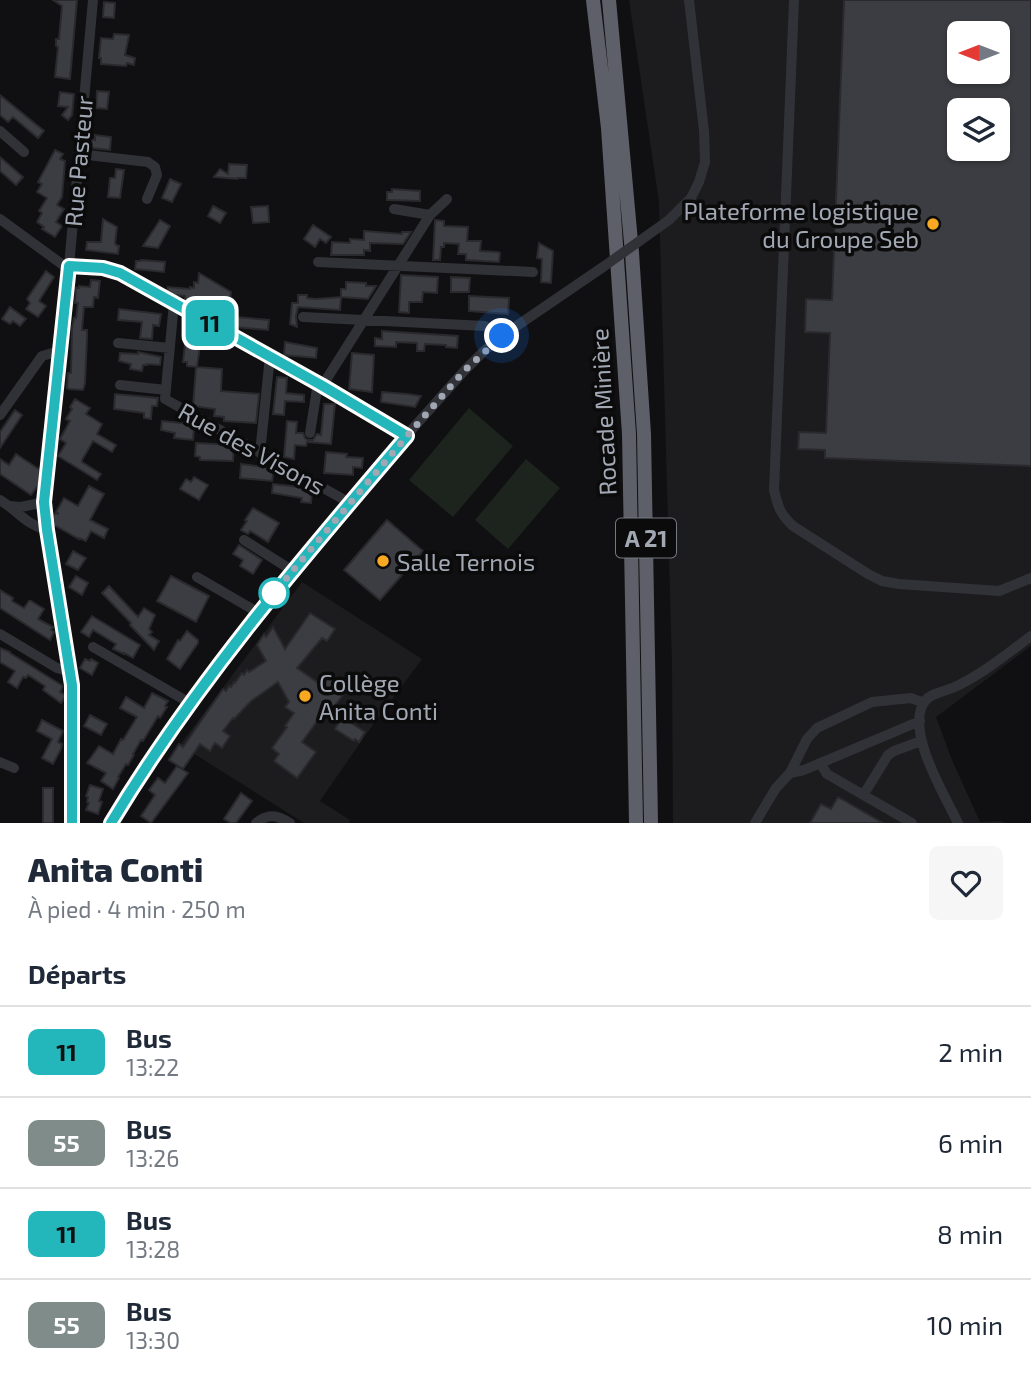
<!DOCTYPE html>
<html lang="fr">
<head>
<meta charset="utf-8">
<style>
  :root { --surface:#fff; --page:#f6f6f7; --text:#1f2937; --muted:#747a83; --line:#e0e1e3 }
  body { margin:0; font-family:"Exo 2",sans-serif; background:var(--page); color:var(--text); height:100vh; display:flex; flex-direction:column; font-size:26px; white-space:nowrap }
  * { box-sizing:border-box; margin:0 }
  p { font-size:23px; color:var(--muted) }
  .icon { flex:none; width:38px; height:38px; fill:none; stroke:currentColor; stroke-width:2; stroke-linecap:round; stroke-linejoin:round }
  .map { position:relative; height:823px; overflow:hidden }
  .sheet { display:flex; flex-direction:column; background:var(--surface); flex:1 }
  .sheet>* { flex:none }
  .badge { padding:0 14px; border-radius:10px; font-size:24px; line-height:46px }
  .needle { width:46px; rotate:270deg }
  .fabs { position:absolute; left:947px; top:21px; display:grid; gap:14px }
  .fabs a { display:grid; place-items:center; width:63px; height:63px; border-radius:10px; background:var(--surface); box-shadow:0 2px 5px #0004; font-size:35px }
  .you { position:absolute; width:35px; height:35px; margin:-18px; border:5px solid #fff; border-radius:50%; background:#1a73e8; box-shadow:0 0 0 10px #1a73e833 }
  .map>.badge { position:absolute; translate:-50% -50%; box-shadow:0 0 0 4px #fff }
  h2 { padding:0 28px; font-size:26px; line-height:63px }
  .round { display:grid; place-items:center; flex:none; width:74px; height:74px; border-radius:10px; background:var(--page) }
  .headline { display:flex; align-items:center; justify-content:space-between; height:119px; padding:0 28px }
  h1 { font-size:33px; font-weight:800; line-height:52px }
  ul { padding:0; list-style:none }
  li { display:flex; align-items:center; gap:21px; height:91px; padding:0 28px; border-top:2px solid var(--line) }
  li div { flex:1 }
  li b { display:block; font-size:26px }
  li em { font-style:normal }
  li .badge { min-width:77px; font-weight:700; text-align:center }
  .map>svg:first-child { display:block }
  .built { fill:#1c1c1f; fill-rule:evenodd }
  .green { fill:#1c241d }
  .building { fill:#3c3d42; stroke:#2a2a2e; stroke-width:2; fill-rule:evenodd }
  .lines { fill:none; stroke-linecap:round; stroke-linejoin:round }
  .minor { stroke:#313237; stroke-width:10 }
  .highway { stroke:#5d6068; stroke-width:14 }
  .minor-bridge { stroke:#313237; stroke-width:10 }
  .line-casing { stroke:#fff; stroke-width:16 }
  .line { stroke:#23b6bb; stroke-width:10 }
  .walk { stroke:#a1a7b3; stroke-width:7; stroke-dasharray:0 12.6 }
  .poi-dot { fill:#f8a821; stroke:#0b0b0c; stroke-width:2.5 }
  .stop-dot { fill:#fff; stroke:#23b6bb; stroke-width:3.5 }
  .labels { text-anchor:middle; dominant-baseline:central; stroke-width:7; stroke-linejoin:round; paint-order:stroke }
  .shield { fill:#0b0b0c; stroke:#747881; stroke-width:2 }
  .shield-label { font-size:23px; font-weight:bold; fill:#a1a7b3 }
  .street-label { font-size:24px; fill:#a1a7b3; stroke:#0b0b0c }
  .poi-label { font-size:24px; fill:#a1a7b3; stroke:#0b0b0c; text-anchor:start }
</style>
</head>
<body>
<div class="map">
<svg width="1031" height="823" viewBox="0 0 1031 823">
  <rect width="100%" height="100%" fill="#101012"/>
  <path class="built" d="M629 0H1031V646L936 717 952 760 980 822 1001 821 1005 823H673L672 665 659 202ZM959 33H998V72H959ZM959 110H998V149H959Z
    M302 582 422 659 367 733 320 801 350 820 349 823H304L180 745Z"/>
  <path class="green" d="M469 408 513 446 453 517 409 480Z
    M526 459 560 488 508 549 475 520Z"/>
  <path class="building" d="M53 0H77L70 79 55 77 58 47 56 46V39H59L62 6Z
    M844 0H1031V466L825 458V450L798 449 799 432 826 433 830 333 805 332 806 299 832 300ZM959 33H998V72H959ZM959 110H998V149H959Z
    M104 2 115 3 114 18 103 17Z
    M114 34 129 35 125 55 135 58 134 65 127 63 126 66 101 64V58H99L101 38 113 39Z
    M97 91 109 92 107 109 96 108Z
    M60 92 74 94 72 115 68 120 62 115 68 107 58 106Z
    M0 95 44 131 38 138 13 117 8 122 0 115Z
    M95 135 111 137 110 150 91 148 92 139 95 140Z
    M55 150 63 154 60 159 65 161 62 197 57 205 64 209 56 222 62 226 55 237 42 229 44 227 37 222 42 213 39 211 47 198 37 192 42 184 38 182Z
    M0 157 23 177 16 185 0 171Z
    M229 164 247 165 246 178H236L238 179 214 177 220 169 228 174Z
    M116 169 124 170 120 198 108 197 110 178H115Z
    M170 179 181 184 172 202 162 198Z
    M392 189 420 191V201L387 200V192H392Z
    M213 206 226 213 220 223 208 216Z
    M268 206 269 222 253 223 251 207Z
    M103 219 117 227 115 243 116 245 119 246 118 254 86 250 87 242H101Z
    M160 220 170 226 158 248 143 246Z
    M435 220 444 221V226L468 227 467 241H481L480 251 498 252 500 253 499 262 466 260V254H458L459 244 444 243V247H441L440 260H433Z
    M313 225 331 237 326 243 320 239 315 247 304 239Z
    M364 231 402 234V232H411L403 244 370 243V251L364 250V255H331L332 242 350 243V239L364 240Z
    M539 243 553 251 551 283 541 282 542 259 537 258Z
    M141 260 165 262 164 272 135 269 136 261H141Z
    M46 271 54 277 39 301 46 306 38 317 26 309 30 303 27 299Z
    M199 273 231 292 229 313 219 312 220 303 185 299V296L174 295 167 291 168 287 190 289V287L194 288V282L198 283Z
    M401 275 438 277 437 293 423 292 422 302H409V313L399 312Z
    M451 277 470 278 469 292H451Z
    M91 280 100 281 98 298 94 297 93 307H84L82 330H87V337L85 383 83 390 69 389 67 388 68 373H71L72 328 74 318H76L78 303H75L76 288H79V286L90 287Z
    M346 282 366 283V286H376L368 299 341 297V289H346Z
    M298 295H307V298L316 299 341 297 340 310 298 307 296 316 297 327 290 324 292 303H298Z
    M469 296 509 298 508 314 469 311Z
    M10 307 26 319 20 326 13 321 10 324 2 319Z
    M119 309 161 314 159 326 153 325 152 339 140 338 142 322 118 320Z
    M236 317 269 320 268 330 235 327Z
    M187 326 202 327 209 331V337H206L205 346 200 345 197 367 187 366V362H183Z
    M382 331 458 336 457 348 446 347V345L425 344 424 351H417V343L396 342V347L375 346V338L382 339Z
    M285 342 317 348 316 358 284 355Z
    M138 352 161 357 160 365 147 364V365H143L142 371 130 369 131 364 119 361 120 353 138 354Z
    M352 353 374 355 372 392 349 389Z
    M196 367 222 369 221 391 259 394 256 423 224 421V417L214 416 215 409 193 406Z
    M277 377 287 378 286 393 304 395V402L285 401 284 415 273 414Z
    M382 392 407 394 421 396 415 407 381 402Z
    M115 394 158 398 157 406H152L151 419 144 418V413L114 409Z
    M75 399 90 408 86 414 102 424 97 434 116 445 112 452 93 441 82 460V462L101 474 97 480 58 456 66 443 60 439 70 421 66 419 72 409 70 407Z
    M324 404H335L331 444 307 442 306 446 295 445 294 459 284 457 287 421 297 422 296 433H303L305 438 308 440H313L317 434 321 435Z
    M15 410 22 415 0 448V432Z
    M162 421 190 424V427L194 428 193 440 174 438 175 433 161 430Z
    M196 443 232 445 234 446 233 461 200 460V457L195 456Z
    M326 452 347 454 346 457 363 458 362 468 353 467V475L324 473Z
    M16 454 40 470 39 484 31 495 0 474V459L9 465Z
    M241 464 272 468 274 469 272 481 240 478Z
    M194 477 208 485 199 500 180 489 186 479 191 482Z
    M273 484 307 488V492L312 493 311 503 301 502 302 498 272 493Z
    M89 486 104 494 90 520 108 529 104 538 91 531 86 541 79 538V539L54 525 53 516 56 513 59 514 56 512 64 498 78 506Z
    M253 508 279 523 268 542 250 531 248 534 241 530 247 521 245 520Z
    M387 520 423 551 380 600 344 570Z
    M239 545 262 560 253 574 240 566 243 560 233 554Z
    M73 551 86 558 78 570 66 564Z
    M76 576 88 583 82 595 69 587Z
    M171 576 209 596 196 622 157 601Z
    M109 586 138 617 144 608 155 615 149 629 152 632 149 635 159 641 154 650 130 625 131 623 102 593Z
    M0 590 13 598 12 601 24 608 29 601H31L44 609 38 619 53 627 51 630 54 632 50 640 0 608Z
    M310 613 335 629 327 641 322 638 297 668 317 682 322 674 330 679 331 678 346 691 333 708 329 705 302 742 316 752 297 778 274 761 279 754 272 748 287 727 285 726 294 713 285 707 289 702 278 682 251 701 234 719 233 718 223 731 230 736 222 748 215 743 210 751 200 744 183 769 169 760 179 744 183 747 223 689 226 691 229 686 231 687 234 682 235 683 242 673 244 675 247 670 249 672 266 661 257 645 264 634 266 637 273 627 285 649Z
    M92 616 140 645 133 658 124 653V654L113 649 116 644 93 630 89 637 81 632Z
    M187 631 198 640V643L180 669 167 659 178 640 180 641Z
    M0 648 10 652V653L63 686 60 692 65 695V697L61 703 43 690 45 686 28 675 26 678 23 677 17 688 8 682 15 671 0 662Z
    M85 659 90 661 91 659 98 663 92 675 80 668Z
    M152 693 168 701 165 706 167 707 160 718 158 716 143 741 141 740 133 754 134 755 128 765 126 764 118 777 119 778 113 789 101 781 106 773 87 763 99 746 113 754 121 739 123 740 137 717 120 708 126 697 144 708Z
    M90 715 107 724 101 735 84 726Z
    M342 717 365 732 359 742 355 739 354 741 335 729Z
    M42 720 63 731 58 742 62 744 61 749 53 764 42 758 52 739 37 731Z
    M177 766 188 773 151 823 141 816 155 795 149 790 158 778 165 783Z
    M90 785 103 789 99 801 102 802 98 814 86 810 89 803 87 802 88 797 86 796Z
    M43 788H53V823H43Z
    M241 793 252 801 236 823H231L224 819Z
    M838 797 883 823H810L821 804 831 809Z"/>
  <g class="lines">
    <path class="minor" d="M794 0 774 490C778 507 780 514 793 526L868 574 882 581 899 584 999 591 1031 578
      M0 131 24 152
      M79 154 148 162 155 167 157 175 147 199
      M394 209 430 215
      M0 219 63 265 103 268 120 273 321 385 406 436
      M669 220 691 198 699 182 705 162 704 131 689 0
      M318 262 533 272
      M174 303 165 399 350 503
      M303 317 485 326 502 336
      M118 343 170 348
      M120 385 166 390
      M0 415 42 356 59 351
      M310 433 317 389 326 380 430 215 447 199
      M260 453 270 356
      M0 500C18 511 25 524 47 530
      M10 506 21 507 45 502
      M244 540 293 571
      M197 577 259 613
      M0 634 57 668 64 670 70 668
      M93 647 183 699 189 705
      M0 762 14 768
      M820 763 827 774 912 823
      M790 773 807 739 817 728 872 702 911 698 924 703
      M864 794 888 755 894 751 921 741
      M72 823V685L47 530 45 502 69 266 93 0
      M111 823 169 731 241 634 301 560 406 436 465 370 484 351 502 336 603 267
      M256 823C268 813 277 815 290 823
      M755 823 776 788 790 773 804 770 920 721
      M958 823C945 796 904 729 925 701 932 692 949 691 959 685 986 671 1007 654 1031 636"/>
    <path class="highway" d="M593 0 608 128 629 434 636 823
      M609 0 632 253 644 434 651 823"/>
    <path class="minor-bridge" d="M603 267 669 220"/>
  </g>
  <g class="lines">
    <g class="line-casing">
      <path id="line" d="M72 823V685L47 530 44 502 69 266 103 268 120 273 321 385 407 436C301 560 195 683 111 823"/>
    </g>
    <use href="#line" class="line"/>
    <path class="walk" d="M274 593 268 600 407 436 465 370 502 336"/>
  </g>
  <g class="poi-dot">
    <circle cx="933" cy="224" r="7"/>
    <circle cx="383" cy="561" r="7"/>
    <circle cx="305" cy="696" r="7"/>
  </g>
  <circle class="stop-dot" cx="274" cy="593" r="14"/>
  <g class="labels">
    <rect class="shield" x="616" y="518.5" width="60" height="39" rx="5"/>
    <g class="shield-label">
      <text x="646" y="538">A 21</text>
    </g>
    <g class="street-label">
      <text transform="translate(78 161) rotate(-85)">Rue Pasteur</text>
      <text transform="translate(603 412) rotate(-93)">Rocade Minière</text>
      <text transform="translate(252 448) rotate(29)">Rue des Visons</text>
    </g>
    <g class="poi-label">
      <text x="919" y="210" text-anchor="end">Plateforme logistique<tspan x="919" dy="28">du Groupe Seb</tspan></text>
      <text x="397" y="561">Salle Ternois</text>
      <text x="319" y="682">Collège<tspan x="319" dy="28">Anita Conti</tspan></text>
    </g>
  </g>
</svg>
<div class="fabs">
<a><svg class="needle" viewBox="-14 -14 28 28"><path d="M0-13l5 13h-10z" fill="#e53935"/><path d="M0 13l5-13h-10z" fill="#747a83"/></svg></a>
<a><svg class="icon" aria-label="layers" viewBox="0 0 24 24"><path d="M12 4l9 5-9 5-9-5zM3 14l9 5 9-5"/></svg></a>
</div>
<div class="you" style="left:502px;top:336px"></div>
<b class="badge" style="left:210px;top:323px;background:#23b6bb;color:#111">11</b>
</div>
<section class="sheet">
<div class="headline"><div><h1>Anita Conti</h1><p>À pied · 4 min · 250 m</p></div><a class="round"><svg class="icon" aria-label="heart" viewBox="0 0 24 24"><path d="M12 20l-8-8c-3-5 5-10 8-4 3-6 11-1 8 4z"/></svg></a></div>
<h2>Départs</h2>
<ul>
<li><span class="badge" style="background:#23b6bb;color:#111">11</span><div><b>Bus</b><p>13:22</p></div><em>2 min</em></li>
<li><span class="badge" style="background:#808c89;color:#fff">55</span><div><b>Bus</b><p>13:26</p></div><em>6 min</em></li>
<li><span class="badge" style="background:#23b6bb;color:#111">11</span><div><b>Bus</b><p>13:28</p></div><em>8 min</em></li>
<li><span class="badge" style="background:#808c89;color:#fff">55</span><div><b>Bus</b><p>13:30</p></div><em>10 min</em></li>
</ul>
</section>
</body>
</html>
